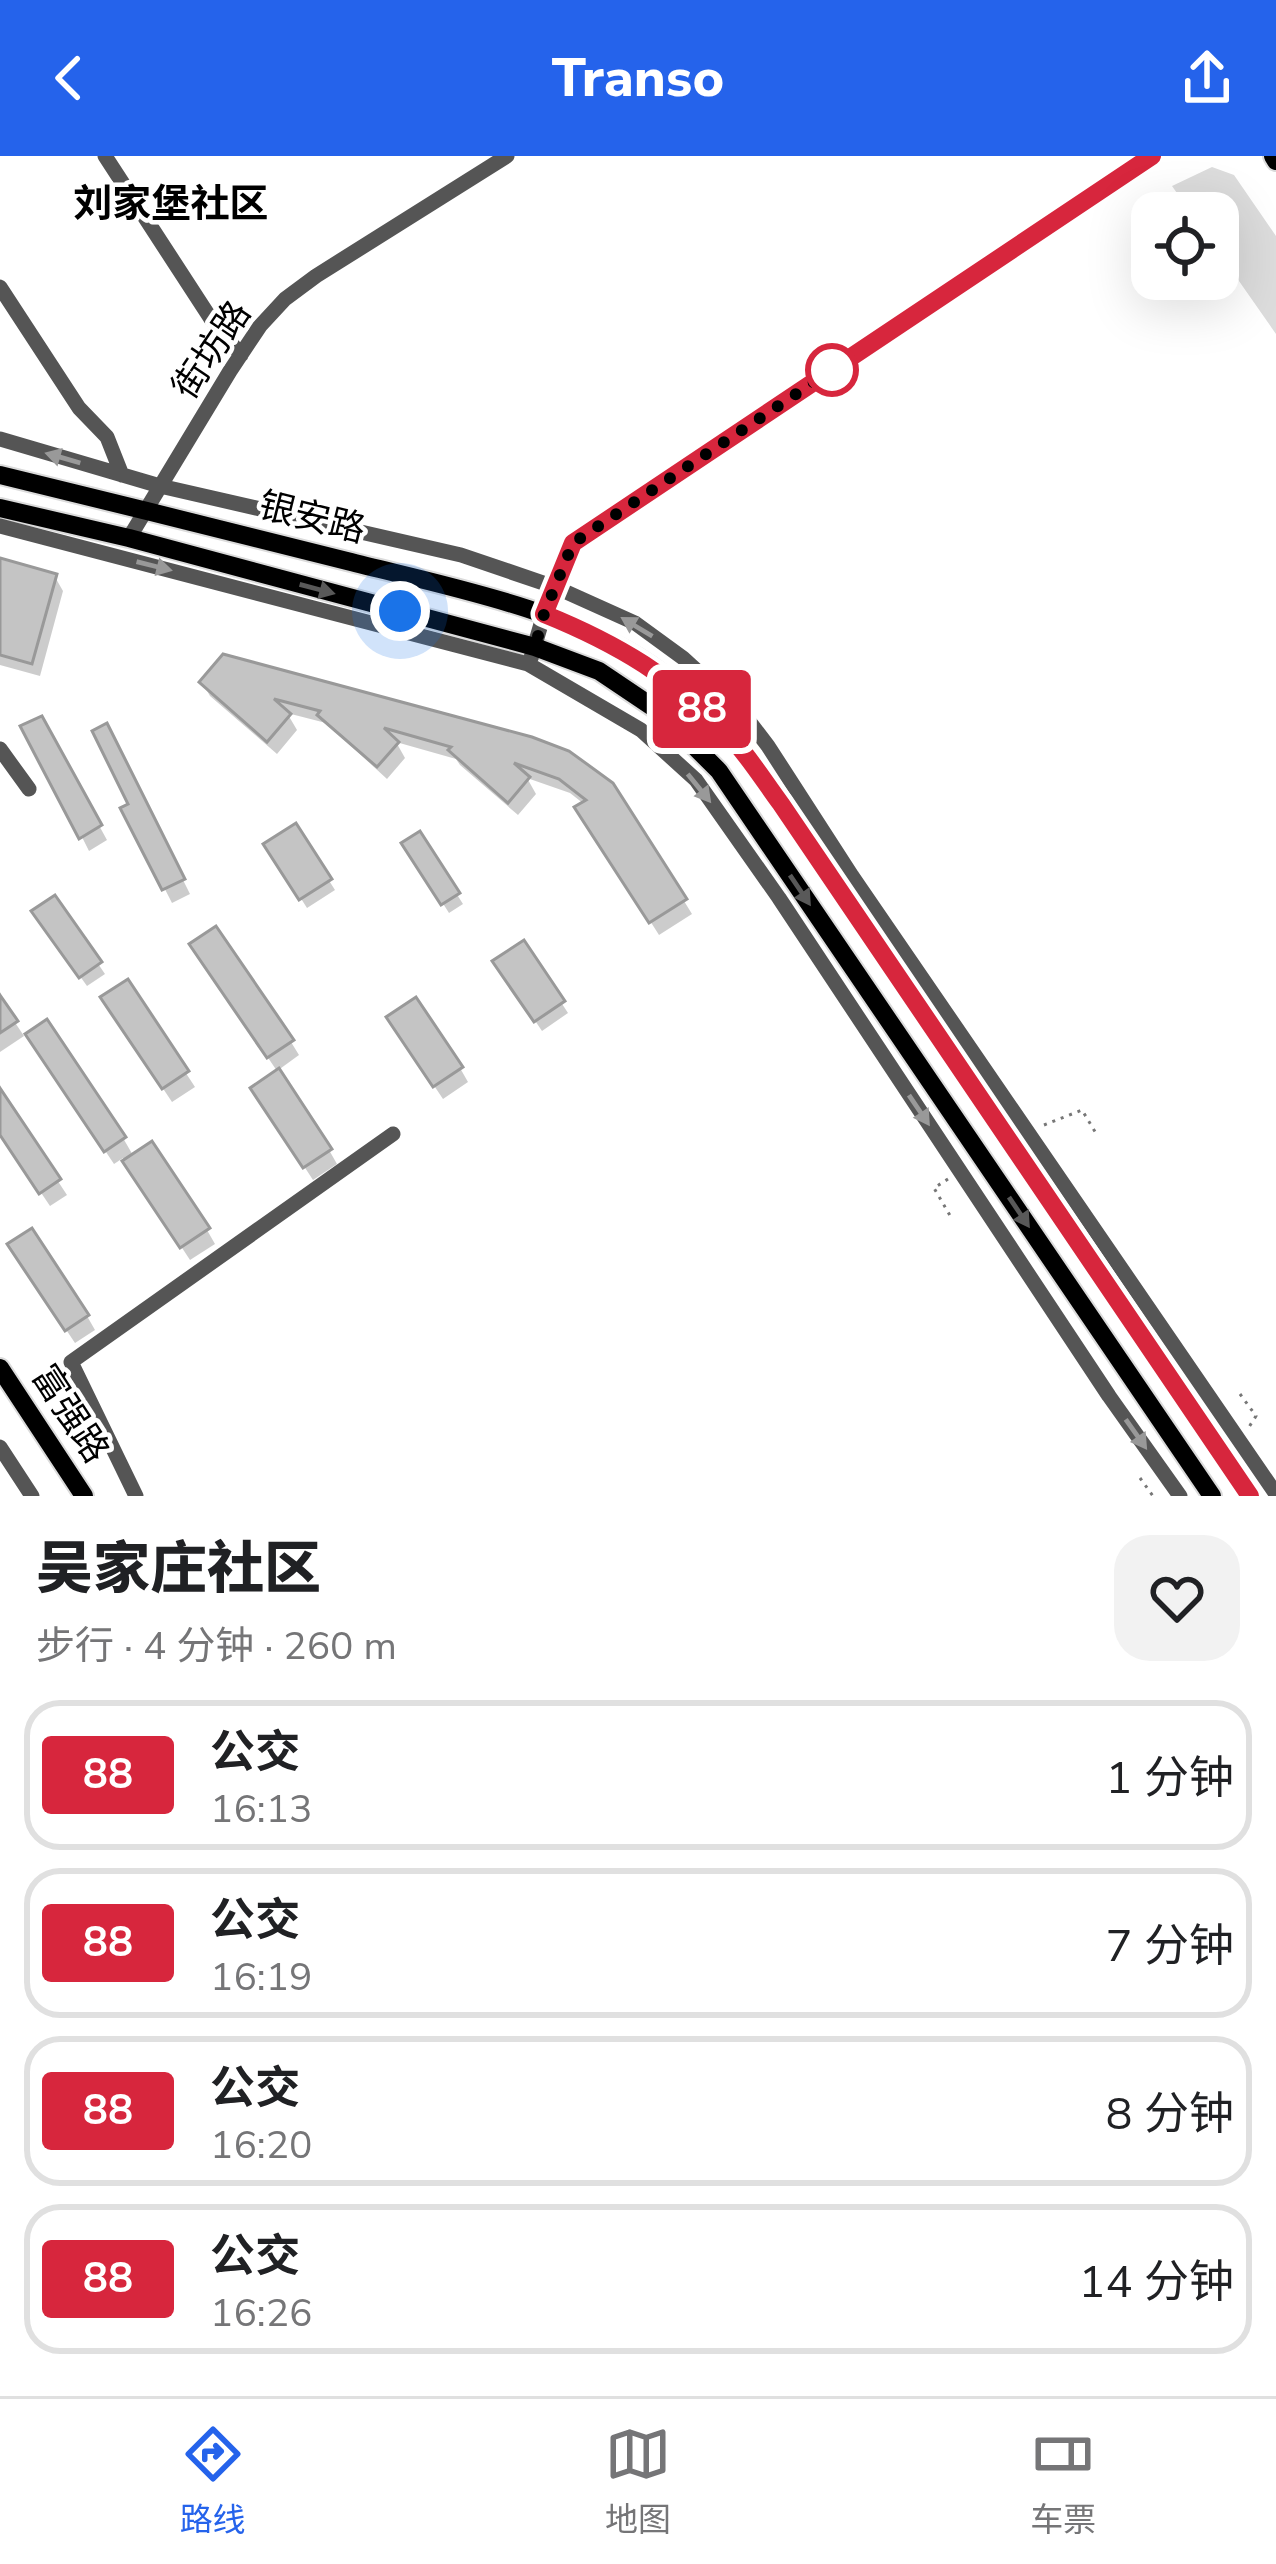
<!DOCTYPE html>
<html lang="zh">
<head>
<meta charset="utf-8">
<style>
  :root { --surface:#fff; --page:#f2f2f2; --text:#202124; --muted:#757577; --line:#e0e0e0; --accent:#2563eb }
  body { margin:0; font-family:"Nunito Sans","Noto Sans SC",sans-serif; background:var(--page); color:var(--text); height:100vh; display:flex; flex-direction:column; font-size:45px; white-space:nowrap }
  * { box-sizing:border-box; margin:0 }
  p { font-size:39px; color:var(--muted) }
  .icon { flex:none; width:66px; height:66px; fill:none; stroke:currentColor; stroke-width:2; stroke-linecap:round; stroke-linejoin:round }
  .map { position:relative; height:1340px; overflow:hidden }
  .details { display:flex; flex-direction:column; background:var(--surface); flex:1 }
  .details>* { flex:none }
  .badge { padding:0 24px; border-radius:9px; font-size:42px; line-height:78px }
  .tools { position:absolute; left:1131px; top:36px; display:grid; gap:24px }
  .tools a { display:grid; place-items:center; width:108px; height:108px; border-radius:24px; background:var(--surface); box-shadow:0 12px 48px #0002; font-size:60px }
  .you { position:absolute; width:60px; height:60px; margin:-30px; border:9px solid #fff; border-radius:50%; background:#1a73e8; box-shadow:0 0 0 18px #1a73e833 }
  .map>.badge { position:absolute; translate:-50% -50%; box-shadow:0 0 0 6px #fff }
  .round { display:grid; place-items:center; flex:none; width:126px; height:126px; border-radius:36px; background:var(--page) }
  .overview { display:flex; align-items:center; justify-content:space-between; height:204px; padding:0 36px }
  h1 { font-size:57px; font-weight:800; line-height:90px }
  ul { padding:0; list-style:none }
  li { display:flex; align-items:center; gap:36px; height:150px; margin:0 24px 18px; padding:0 12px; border:6px solid var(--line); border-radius:36px }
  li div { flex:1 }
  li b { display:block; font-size:45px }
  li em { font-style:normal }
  li .badge { min-width:132px; font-weight:700; text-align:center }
  header { display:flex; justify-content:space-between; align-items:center; height:156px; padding:0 36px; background:var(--accent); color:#fff; font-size:54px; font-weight:800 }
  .tabs { display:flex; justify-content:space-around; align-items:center; height:168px; border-top:3px solid var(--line); background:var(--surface); font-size:33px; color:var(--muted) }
  .tabs a { display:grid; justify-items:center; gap:6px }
  .tabs .selected { color:var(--accent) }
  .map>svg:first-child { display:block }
  .green { fill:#dcdcdc }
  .shadow { fill:#0003 }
  .building { fill:#c4c4c4; stroke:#999; stroke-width:3 }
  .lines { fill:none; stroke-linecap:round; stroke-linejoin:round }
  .major-casing { stroke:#dbdbdb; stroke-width:22 }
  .path { stroke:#777; stroke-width:3; stroke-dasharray:3 6; stroke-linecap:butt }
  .minor { stroke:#555; stroke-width:15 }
  .major { stroke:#000; stroke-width:18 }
  .oneway { fill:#999 }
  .oneway2 { fill:#595959 }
  .line-casing { stroke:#fff; stroke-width:27 }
  .line { stroke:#d7263d; stroke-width:18 }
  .walk { stroke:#000; stroke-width:12; stroke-dasharray:0 21.6 }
  .stop-dot { fill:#fff; stroke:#d7263d; stroke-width:6 }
  .labels { text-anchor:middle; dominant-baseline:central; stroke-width:9; stroke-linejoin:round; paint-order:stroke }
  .street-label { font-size:36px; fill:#000; stroke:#fff }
  .neighbourhood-label { font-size:39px; font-weight:bold; fill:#000; stroke:#fff }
</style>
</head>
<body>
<header><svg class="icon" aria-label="back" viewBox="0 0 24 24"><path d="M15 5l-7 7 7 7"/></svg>Transo<svg class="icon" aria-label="share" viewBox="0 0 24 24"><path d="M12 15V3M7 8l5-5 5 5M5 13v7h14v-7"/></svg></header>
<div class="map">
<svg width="1276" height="1340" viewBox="0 0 1276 1340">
  <rect width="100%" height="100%" fill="#fff"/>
  <path class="green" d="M1212 11 1234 19 1276 80V178L1218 95V57H1191L1172 30Z"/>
  <path class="shadow" d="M0 405 55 421 63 435 40 520 0 509Z
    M202 526 531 584 684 745 692 758 659 779 587 666 584 648 570 637 527 622 536 638 518 659 460 609 456 603 396 586 405 602 387 623 326 567 287 557 297 574 277 598 210 540Z
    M41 564 107 684 89 695 82 681Z
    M114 585 190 738 172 747 124 653 132 649Z
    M295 671 335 734 307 752 267 689Z
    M419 679 463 748 449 757 405 688Z
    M54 743 105 818 87 830 41 766Z
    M523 788 568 857 542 875 502 816Z
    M201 803 291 886 299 899 277 915Z
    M127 827 195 931 172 946 112 856Z
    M0 844 24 880 0 896Z
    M398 876 460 912 468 926 443 943Z
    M37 893 123 982 134 1001 207 1074 215 1088 190 1104 123 1002 114 1008Z
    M0 937 67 1039 50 1050 0 976Z
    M262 946 329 994 337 1008 313 1024Z
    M19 1103 87 1160 95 1174 75 1187Z"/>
  <path class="building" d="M0 402 57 418 32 508 0 499Z
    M223 498 532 581 569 595 613 627 687 743 649 767 574 651 586 644 559 623 514 607 530 621 508 647 448 594 451 591 384 572 399 586 377 611 317 559 320 555 274 543 291 558 267 586 199 526Z
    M42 560 102 669 79 683 20 570Z
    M107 567 185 723 162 734 120 652 128 648 92 575Z
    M296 667 332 723 299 744 263 688Z
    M420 675 460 737 441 749 401 687Z
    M55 739 102 806 79 822 31 755Z
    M216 770 294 884 267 902 189 788Z
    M524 784 565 845 534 866 492 805Z
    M128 823 189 915 162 933 100 841Z
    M0 839 18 865 0 877Z
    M416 841 463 911 433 931 386 861Z
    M47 863 126 981 104 996 25 878Z
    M279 912 332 993 303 1012 250 932Z
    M0 932 61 1023 39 1038 0 979Z
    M152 985 210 1072 180 1092 122 1005Z
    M32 1072 89 1159 65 1175 7 1088Z"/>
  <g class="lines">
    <g class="major-casing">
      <path id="major" d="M1273 0 1276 5
        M0 319C116 347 231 376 347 405 445 430 564 452 649 509 704 546 742 595 781 648L1250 1340
        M0 352 129 382 535 491 599 515 660 556 719 615 1212 1340
        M0 1212 84 1340"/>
    </g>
    <path class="path" d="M1044 969 1082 954 1097 979
      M948 1023 934 1032 952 1063
      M1240 1238 1256 1260 1249 1271
      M1140 1322 1153 1340"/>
    <path class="minor" d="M105 0 211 163 241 199
      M0 131 79 252 107 281 122 319
      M0 283 160 330 461 399 555 431 635 467 683 502 742 556 768 590 852 720 1276 1338
      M0 370 528 508 641 574 696 624 779 742 1109 1240 1180 1340
      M129 382 230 215 260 170 285 143 316 120 507 0
      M531 502 544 458 573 387 1152 0
      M0 593 29 633
      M0 1291 32 1340
      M136 1340 71 1206 393 978"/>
    <use href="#major" class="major"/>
  </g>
  <defs><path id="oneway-solid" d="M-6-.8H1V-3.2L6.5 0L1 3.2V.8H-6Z" transform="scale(3)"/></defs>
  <g class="oneway">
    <use href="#oneway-solid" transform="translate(63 302) rotate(-164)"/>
    <use href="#oneway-solid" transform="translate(154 410) rotate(14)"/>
    <use href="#oneway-solid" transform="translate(637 471) rotate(-149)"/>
    <use href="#oneway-solid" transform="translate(699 632) rotate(51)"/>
    <use href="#oneway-solid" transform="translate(919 954) rotate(56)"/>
    <use href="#oneway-solid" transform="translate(1136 1278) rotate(55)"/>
  </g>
  <g class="oneway2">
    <use href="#oneway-solid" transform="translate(317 433) rotate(15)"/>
    <use href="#oneway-solid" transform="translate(800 734) rotate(56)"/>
    <use href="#oneway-solid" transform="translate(1019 1056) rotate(56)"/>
  </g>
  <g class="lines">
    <g class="line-casing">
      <path id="line" d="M1152 0 573 387 544 458C616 487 677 523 730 580 749 601 764 625 781 648L1250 1340"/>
    </g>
    <use href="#line" class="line"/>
    <path class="walk" d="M400 455 535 491 544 458 573 387 832 214"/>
  </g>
  <circle class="stop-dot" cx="832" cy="214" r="24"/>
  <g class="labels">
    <g class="street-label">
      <text transform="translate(212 194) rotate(-56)">街坊路</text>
      <text transform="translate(312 362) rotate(14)">银安路</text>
      <text transform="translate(70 1258) rotate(57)">富强路</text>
    </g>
    <g class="neighbourhood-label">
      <text x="171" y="48">刘家堡社区</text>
    </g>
  </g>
</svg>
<div class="tools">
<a><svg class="icon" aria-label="locate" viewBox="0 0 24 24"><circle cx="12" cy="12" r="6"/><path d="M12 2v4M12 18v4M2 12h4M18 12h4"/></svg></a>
</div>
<div class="you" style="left:400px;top:455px"></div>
<b class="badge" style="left:702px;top:553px;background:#d7263d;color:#fff">88</b>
</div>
<section class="details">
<div class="overview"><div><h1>吴家庄社区</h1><p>步行 · 4 分钟 · 260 m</p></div><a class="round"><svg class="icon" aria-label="heart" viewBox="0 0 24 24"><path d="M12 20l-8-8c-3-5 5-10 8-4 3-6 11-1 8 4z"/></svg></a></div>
<ul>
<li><span class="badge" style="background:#d7263d;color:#fff">88</span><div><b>公交</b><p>16:13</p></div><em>1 分钟</em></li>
<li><span class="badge" style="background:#d7263d;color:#fff">88</span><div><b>公交</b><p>16:19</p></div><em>7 分钟</em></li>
<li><span class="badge" style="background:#d7263d;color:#fff">88</span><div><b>公交</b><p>16:20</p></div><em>8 分钟</em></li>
<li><span class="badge" style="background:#d7263d;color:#fff">88</span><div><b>公交</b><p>16:26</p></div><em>14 分钟</em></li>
</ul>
</section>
<nav class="tabs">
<a class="selected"><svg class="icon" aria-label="directions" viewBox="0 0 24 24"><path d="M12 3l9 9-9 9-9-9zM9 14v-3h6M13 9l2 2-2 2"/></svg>路线</a>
<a><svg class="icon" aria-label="map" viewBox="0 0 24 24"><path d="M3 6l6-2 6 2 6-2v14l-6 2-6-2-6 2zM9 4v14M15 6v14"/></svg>地图</a>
<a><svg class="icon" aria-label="tickets" viewBox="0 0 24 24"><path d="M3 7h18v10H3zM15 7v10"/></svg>车票</a>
</nav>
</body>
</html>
